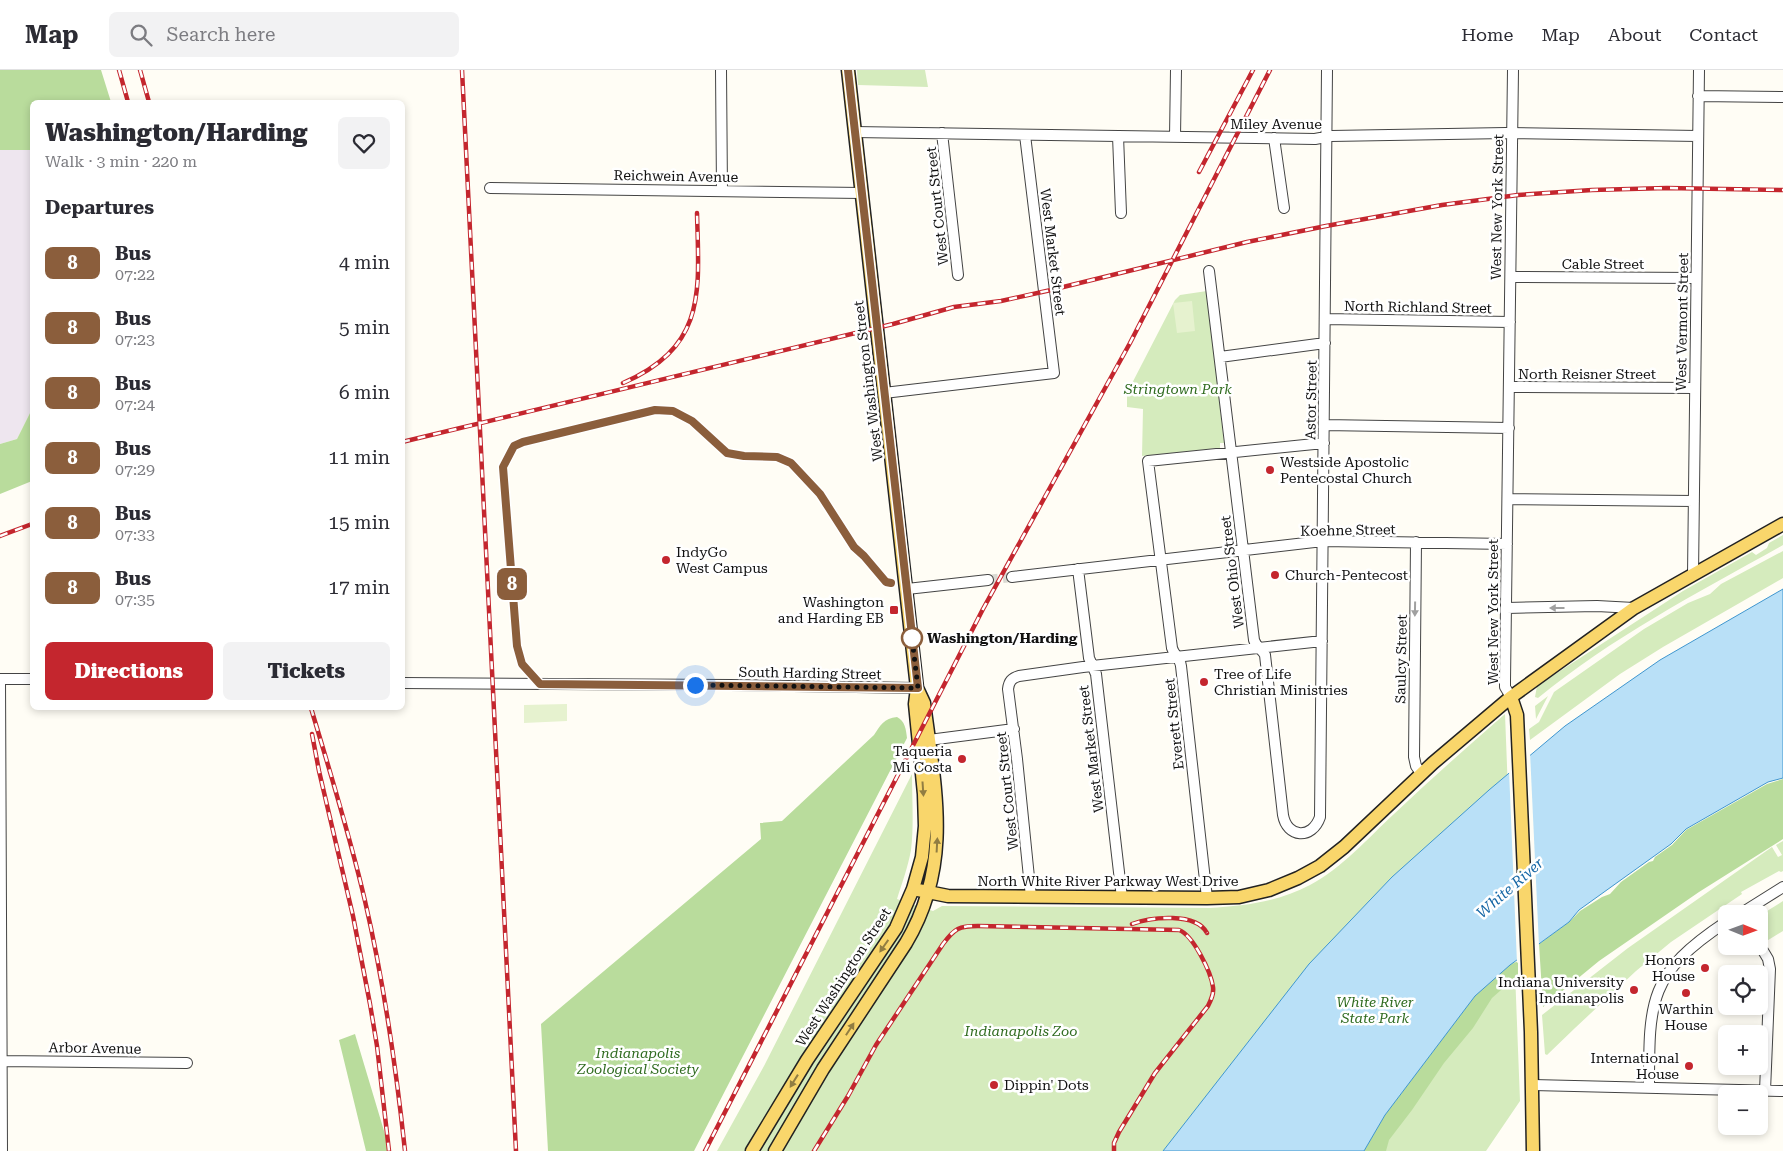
<!DOCTYPE html>
<html lang="en">
<head>
<meta charset="utf-8">
<style>
  :root { --surface:#fff; --page:#f2f2f3; --text:#2b2b33; --muted:#7c7c81; --line:#e1e1e2; --accent:#c4262e }
  body { margin:0; font-family:"Roboto Serif",serif; background:var(--page); color:var(--text); height:100vh; display:flex; flex-direction:column; font-size:19px; white-space:nowrap }
  * { box-sizing:border-box; margin:0 }
  p { font-size:16px; color:var(--muted) }
  .icon { flex:none; width:28px; height:28px; fill:none; stroke:currentColor; stroke-width:2; stroke-linecap:round; stroke-linejoin:round }
  .map { position:relative; flex:1; overflow:hidden }
  .sheet { position:absolute; left:30px; top:30px; width:375px; height:610px; display:flex; flex-direction:column; background:var(--surface); border-radius:8px; box-shadow:0 2px 8px #0003 }
  .sheet>* { flex:none }
  .badge { padding:0 10px; border-radius:8px; font-size:18px; line-height:32px }
  .needle { width:32px; rotate:91deg }
  .controls { position:absolute; left:1718px; top:835px; display:grid; gap:10px }
  .controls a { display:grid; place-items:center; width:50px; height:50px; border-radius:8px; background:var(--surface); box-shadow:0 2px 8px #0003; font-size:25px }
  .you { position:absolute; width:25px; height:25px; margin:-12px; border:4px solid #fff; border-radius:50%; background:#1a73e8; box-shadow:0 0 0 8px #1a73e833 }
  .map>.badge { position:absolute; translate:-50% -50%; box-shadow:0 0 0 2px #fff }
  h2 { padding:0 15px; font-size:19px; line-height:45px }
  .round { display:grid; place-items:center; flex:none; width:52px; height:52px; border-radius:8px; background:var(--page) }
  .summary { display:flex; align-items:center; justify-content:space-between; height:85px; padding:0 15px }
  h1 { font-size:24px; font-weight:800; line-height:38px }
  .primary-button { display:flex; gap:10px; margin-top:auto; padding:10px 15px }
  .primary-button a { flex:1; height:58px; border-radius:8px; background:var(--accent); color:#fff; font-size:20px; font-weight:800; line-height:58px; text-align:center }
  .primary-button a+a { background:var(--page); color:var(--text) }
  ul { padding:0; list-style:none }
  li { display:flex; align-items:center; gap:15px; height:65px; padding:0 15px }
  li div { flex:1 }
  li b { display:block; font-size:19px }
  li em { font-style:normal }
  li .badge { min-width:55px; font-weight:700; text-align:center }
  header { display:flex; align-items:center; gap:30px; box-sizing:border-box; height:70px; padding:0 25px; background:var(--surface); border-bottom:1px solid var(--line) }
  header strong { font-size:24px }
  nav { display:flex; gap:28px; margin-inline-start:auto; font-size:18px }
  .search { width:350px; height:45px; background:var(--page); display:flex; align-items:center; gap:12px; box-sizing:border-box; padding:0 18px; border-radius:8px; color:var(--muted); font-size:19px }
  .map>svg:first-child { display:block }
  .industrial { fill:#eee6ef }
  .green { fill:#d5ebbd }
  .forest { fill:#b9dc9c }
  .pitch { fill:#e6f2cf }
  .water { fill:#b9e0f7; stroke:#3f96cf }
  .pier { fill:#fffdf5 }
  .lines { fill:none; stroke-linecap:round; stroke-linejoin:round }
  .minor-tunnel { stroke:#dbdad3; stroke-width:10; stroke-dasharray:10 5; stroke-linecap:butt }
  .minor-casing { stroke:#444; stroke-width:12 }
  .major-casing { stroke:#222; stroke-width:15 }
  .minor { stroke:#fff; stroke-width:10 }
  .major { stroke:#f9d66b; stroke-width:12 }
  .rail-casing { stroke:#c4262e; stroke-width:4.5 }
  .rail { stroke:#fff; stroke-width:2.5; stroke-dasharray:8; stroke-linecap:butt }
  .oneway { fill:#a0a0a0 }
  .oneway2 { fill:#917d42 }
  .line-casing { stroke:#fff; stroke-width:11 }
  .line { stroke:#8b5e3c; stroke-width:8 }
  .walk { stroke:#111; stroke-width:5; stroke-dasharray:0 9 }
  .poi-dot { fill:#c4262e; stroke:#fff; stroke-width:2 }
  .stop-dot { fill:#fff; stroke:#8b5e3c; stroke-width:2.5 }
  .labels { text-anchor:middle; dominant-baseline:central; stroke-width:5; stroke-linejoin:round; paint-order:stroke }
  .street-label { font-size:14px; fill:#111; stroke:#fff }
  .park-label { font-size:14px; font-style:italic; fill:#2f6b1f; stroke:#fff }
  .poi-label { font-size:14px; fill:#111; stroke:#fff; text-anchor:start }
  .stop-label { font-size:14px; font-weight:bold; fill:#111; stroke:#fff; text-anchor:start }
  .water-label { font-size:15px; font-style:italic; fill:#1768a6; stroke:#fff }
</style>
</head>
<body>
<header>
<strong>Map</strong>
<div class="search"><svg class="icon" aria-label="search" viewBox="0 0 24 24"><circle cx="10" cy="10" r="6"/><path d="M15 15l6 6"/></svg>Search here</div>
<nav><a>Home</a><a>Map</a><a>About</a><a>Contact</a></nav>
</header>
<div class="map">
<svg width="1783" height="1081" viewBox="0 0 1783 1081">
  <rect width="100%" height="100%" fill="#fffdf5"/>
  <path class="industrial" d="M0 80H32V339L17 369 0 374Z"/>
  <path class="green" d="M857 0H925L928 17 858 15Z
    M1207 221 1224 373H1220V378L1142 386 1143 339 1127 337V323L1175 230 1180 225Z
    M1783 465V475C1699 522 1612 567 1538 628L1535 627 1537 616 1683 521 1752 482 1756 485 1767 478 1769 473Z
    M1783 481V508L1663 577 1620 604 1530 670 1529 659 1539 652 1554 622 1644 559 1688 533 1710 524 1721 514Z
    M1548 626 1536 649 1535 636Z
    M1505 644 1520 1031 1486 1081H717L764 996 912 704C912 729 914 755 911 780 908 797 902 813 897 829L933 841 942 836 1210 838C1244 836 1278 832 1310 815 1341 799 1368 768 1394 744 1430 710 1467 677 1505 644Z
    M1783 771V801L1781 802 1779 801 1741 822 1742 824 1671 872 1636 901 1575 958 1547 985 1545 984 1542 945 1628 878 1772 777 1778 787 1782 785 1776 775Z
    M1783 831V861L1765 872 1763 871 1759 865V846Z"/>
  <path class="forest" d="M0 0H101L111 32H32V80H0Z
    M32 339V411L0 424V374L17 369Z
    M897 647C905 651 906 659 907 668L694 1081H548L541 954 761 769 760 753 782 751 874 665C880 656 884 648 897 647Z
    M1783 709V769L1699 822 1599 891 1543 937 1539 874 1569 852 1580 841 1602 827 1610 824 1621 812 1649 792 1653 791 1655 787 1672 775 1686 760 1767 714Z
    M1518 891V905L1492 928 1473 958 1444 993 1412 1040 1389 1070 1386 1081H1364L1385 1045 1475 926 1510 895Z
    M355 964 390 1081H366L339 970Z"/>
  <path class="pitch" d="M1192 231 1195 261 1177 263 1173 233Z
    M567 634V651L524 653V635Z"/>
  <path class="water" d="M1783 519V708L1768 712 1686 759 1671 774 1579 840 1569 852 1510 895 1475 926 1385 1045 1364 1081H1163L1309 894 1392 807 1489 720 1565 656 1660 590Z"/>
  <path class="pier" d="M1530 682 1539 876 1517 893 1509 700Z"/>
  <g class="lines">
    <path class="minor-tunnel" d="M988 510 1012 507"/>
    <g class="minor-casing">
      <path id="minor" d="M721 0 722 121
        M1698 26 1783 27
        M854 62 1315 69 1331 66 1506 63 1698 66
        M942 63 958 205
        M1118 66 1121 143
        M1175 67 1176 0
        M1274 68 1284 138
        M490 118 862 123
        M1209 201 1254 570C1256 577 1262 579 1265 585L1283 745C1287 768 1312 770 1320 747L1327 0
        M1511 207 1696 208
        M1325 249 1510 252
        M1220 287 1325 273
        M1509 317 1695 318
        M884 323 1054 303 1025 65
        M1324 355 1509 358
        M1508 429 1694 431
        M1416 472 1414 687 1416 696 1421 703
        M1078 499 1089 588 1096 604 1122 828
        M1693 505 1699 0
        M1012 507 1323 471 1507 474
        M907 519 988 510
        M1507 538 1597 536 1634 538
        M0 609 2 1081
        M0 609H32
        M402 613 730 615 917 618
        M1511 627 1505 617V611L1513 0
        M929 670 1014 659
        M1031 827 1017 689 1008 619C1009 611 1012 608 1019 606L1083 597 1322 571
        M1207 828 1181 596C1180 588 1174 585 1172 578L1148 391 1324 373
        M1740 844 1783 817
        M1759 874 1768 889 1770 899 1765 1021
        M1 991 187 993
        M1533 1015 1783 1021
        M1649 1017C1649 930 1649 903 1726 852"/>
    </g>
    <g class="major-casing">
      <path id="major" d="M1511 627 1517 645 1531 962 1533 1081
        M913 819 948 826 1207 828 1239 827 1269 820 1298 808 1320 796 1344 777 1433 693 1511 627 1634 538 1783 454
        M752 1081 807 990 896 858 913 819 922 787 925 756 924 724 915 634 917 618 848 0
        M775 1081 823 999 906 873C953 794 935 719 924 633L917 618"/>
    </g>
    <use href="#minor" class="minor"/>
    <use href="#major" class="major"/>
    <g class="rail-casing">
      <path id="rail" d="M119 0 128 32
        M140 0 149 32
        M462 0 516 1081
        M1199 102 1253 0
        M623 313C707 276 699 222 697 143
        M402 372 893 254 954 237 1001 231 1051 220 1247 172 1326 156 1442 135 1518 125 1592 120 1667 118 1783 120
        M0 466 32 454
        M311 638C330 702 350 766 365 831 384 913 396 997 405 1081
        M312 664 319 701 353 846 370 934 377 976 389 1081
        M1132 854C1151 847 1196 842 1207 863
        M705 1081 983 539 1130 273 1270 0
        M814 1081 848 1026 876 975 943 874C955 858 959 856 978 856L1179 860C1193 865 1211 902 1213 917 1214 924 1211 930 1208 936L1155 1003 1119 1062 1114 1073V1081"/>
    </g>
    <use href="#rail" class="rail"/>
  </g>
  <defs><path id="oneway-solid" d="M-6-.8H1V-3.2L6.5 0L1 3.2V.8H-6Z" transform="scale(1.25)"/></defs>
  <g class="oneway">
    <use href="#oneway-solid" transform="translate(1557 538) rotate(180)"/>
    <use href="#oneway-solid" transform="translate(1415 539) rotate(91)"/>
  </g>
  <g class="oneway2">
    <use href="#oneway-solid" transform="translate(923 719) rotate(86)"/>
    <use href="#oneway-solid" transform="translate(937 775) rotate(-87)"/>
    <use href="#oneway-solid" transform="translate(884 876) rotate(125)"/>
    <use href="#oneway-solid" transform="translate(850 959) rotate(-57)"/>
    <use href="#oneway-solid" transform="translate(794 1011) rotate(122)"/>
  </g>
  <g class="lines">
    <g class="line-casing">
      <path id="line" d="M848 0 918 618 540 614 522 594 517 576 503 397 514 376 523 372 655 340 673 341 692 351 727 383 744 386 777 387 791 393 820 424 854 477 864 486 886 512 891 513"/>
    </g>
    <use href="#line" class="line"/>
    <path class="walk" d="M695 615 918 618 912 568"/>
  </g>
  <g class="poi-dot">
    <circle cx="1270" cy="400" r="5"/>
    <circle cx="666" cy="490" r="5"/>
    <circle cx="1275" cy="505" r="5"/>
    <rect x="889" y="535" width="10" height="10" rx="2.5"/>
    <circle cx="1204" cy="612" r="5"/>
    <circle cx="962" cy="689" r="5"/>
    <circle cx="1705" cy="898" r="5"/>
    <circle cx="1634" cy="920" r="5"/>
    <circle cx="1686" cy="923" r="5"/>
    <circle cx="1689" cy="996" r="5"/>
    <circle cx="994" cy="1015" r="5"/>
  </g>
  <circle class="stop-dot" cx="912" cy="568" r="10"/>
  <g class="labels">
    <g class="street-label">
      <text x="1276" y="54">Miley Avenue</text>
      <text transform="translate(676 106) rotate(1)">Reichwein Avenue</text>
      <text transform="translate(937 136) rotate(-96)">West Court Street</text>
      <text transform="translate(1497 137) rotate(-89)">West New York Street</text>
      <text transform="translate(1053 182) rotate(83)">West Market Street</text>
      <text x="1603" y="194">Cable Street</text>
      <text transform="translate(1418 237) rotate(1)">North Richland Street</text>
      <text transform="translate(1682 252) rotate(-89)">West Vermont Street</text>
      <text x="1587" y="304">North Reisner Street</text>
      <text transform="translate(868 311) rotate(-97)">West Washington Street</text>
      <text transform="translate(1311 330) rotate(-89)">Astor Street</text>
      <text transform="translate(1348 460) rotate(-1)">Koehne Street</text>
      <text transform="translate(1232 502) rotate(-97)">West Ohio Street</text>
      <text transform="translate(1493 542) rotate(-90)">West New York Street</text>
      <text transform="translate(1401 589) rotate(-89)">Saulcy Street</text>
      <text transform="translate(810 603) rotate(1)">South Harding Street</text>
      <text transform="translate(1174 654) rotate(-96)">Everett Street</text>
      <text transform="translate(1091 679) rotate(-97)">West Market Street</text>
      <text transform="translate(1007 721) rotate(-96)">West Court Street</text>
      <text x="1108" y="811">North White River Parkway West Drive</text>
      <text transform="translate(843 907) rotate(-57)">West Washington Street</text>
      <text transform="translate(95 978) rotate(1)">Arbor Avenue</text>
    </g>
    <g class="park-label">
      <text x="1178" y="319">Stringtown Park</text>
      <text x="1375" y="932">White River<tspan x="1375" dy="16">State Park</tspan></text>
      <text x="1021" y="961">Indianapolis Zoo</text>
      <text x="638" y="983">Indianapolis<tspan x="638" dy="16">Zoological Society</tspan></text>
    </g>
    <g class="poi-label">
      <text x="1280" y="392">Westside Apostolic<tspan x="1280" dy="16">Pentecostal Church</tspan></text>
      <text x="676" y="482">IndyGo<tspan x="676" dy="16">West Campus</tspan></text>
      <text x="1285" y="505">Church-Pentecost</text>
      <text x="884" y="532" text-anchor="end">Washington<tspan x="884" dy="16">and Harding EB</tspan></text>
      <text x="1214" y="604">Tree of Life<tspan x="1214" dy="16">Christian Ministries</tspan></text>
      <text x="952" y="681" text-anchor="end">Taqueria<tspan x="952" dy="16">Mi Costa</tspan></text>
      <text x="1695" y="890" text-anchor="end">Honors<tspan x="1695" dy="16">House</tspan></text>
      <text x="1624" y="912" text-anchor="end">Indiana University<tspan x="1624" dy="16">Indianapolis</tspan></text>
      <text x="1686" y="939" text-anchor="middle">Warthin<tspan x="1686" dy="16">House</tspan></text>
      <text x="1679" y="988" text-anchor="end">International<tspan x="1679" dy="16">House</tspan></text>
      <text x="1004" y="1015">Dippin' Dots</text>
    </g>
    <g class="stop-label">
      <text x="927" y="568">Washington/Harding</text>
    </g>
    <g class="water-label">
      <text transform="translate(1510 818) rotate(-41)">White River</text>
    </g>
  </g>
</svg>
<div class="controls">
<a><svg class="needle" viewBox="-14 -14 28 28"><path d="M0-13l5 13h-10z" fill="#e53935"/><path d="M0 13l5-13h-10z" fill="#7c7c81"/></svg></a>
<a><svg class="icon" aria-label="locate" viewBox="0 0 24 24"><circle cx="12" cy="12" r="6"/><path d="M12 2v4M12 18v4M2 12h4M18 12h4"/></svg></a>
<a>+</a>
<a>−</a>
</div>
<div class="you" style="left:695px;top:615px"></div>
<b class="badge" style="left:512px;top:514px;background:#8b5e3c;color:#fff">8</b>
<section class="sheet">
<div class="summary"><div><h1>Washington/Harding</h1><p>Walk · 3 min · 220 m</p></div><a class="round"><svg class="icon" aria-label="heart" viewBox="0 0 24 24"><path d="M12 20l-8-8c-3-5 5-10 8-4 3-6 11-1 8 4z"/></svg></a></div>
<h2>Departures</h2>
<ul>
<li><span class="badge" style="background:#8b5e3c;color:#fff">8</span><div><b>Bus</b><p>07:22</p></div><em>4 min</em></li>
<li><span class="badge" style="background:#8b5e3c;color:#fff">8</span><div><b>Bus</b><p>07:23</p></div><em>5 min</em></li>
<li><span class="badge" style="background:#8b5e3c;color:#fff">8</span><div><b>Bus</b><p>07:24</p></div><em>6 min</em></li>
<li><span class="badge" style="background:#8b5e3c;color:#fff">8</span><div><b>Bus</b><p>07:29</p></div><em>11 min</em></li>
<li><span class="badge" style="background:#8b5e3c;color:#fff">8</span><div><b>Bus</b><p>07:33</p></div><em>15 min</em></li>
<li><span class="badge" style="background:#8b5e3c;color:#fff">8</span><div><b>Bus</b><p>07:35</p></div><em>17 min</em></li>
</ul>
<div class="primary-button"><a>Directions</a><a>Tickets</a></div>
</section>
</div>
</body>
</html>
